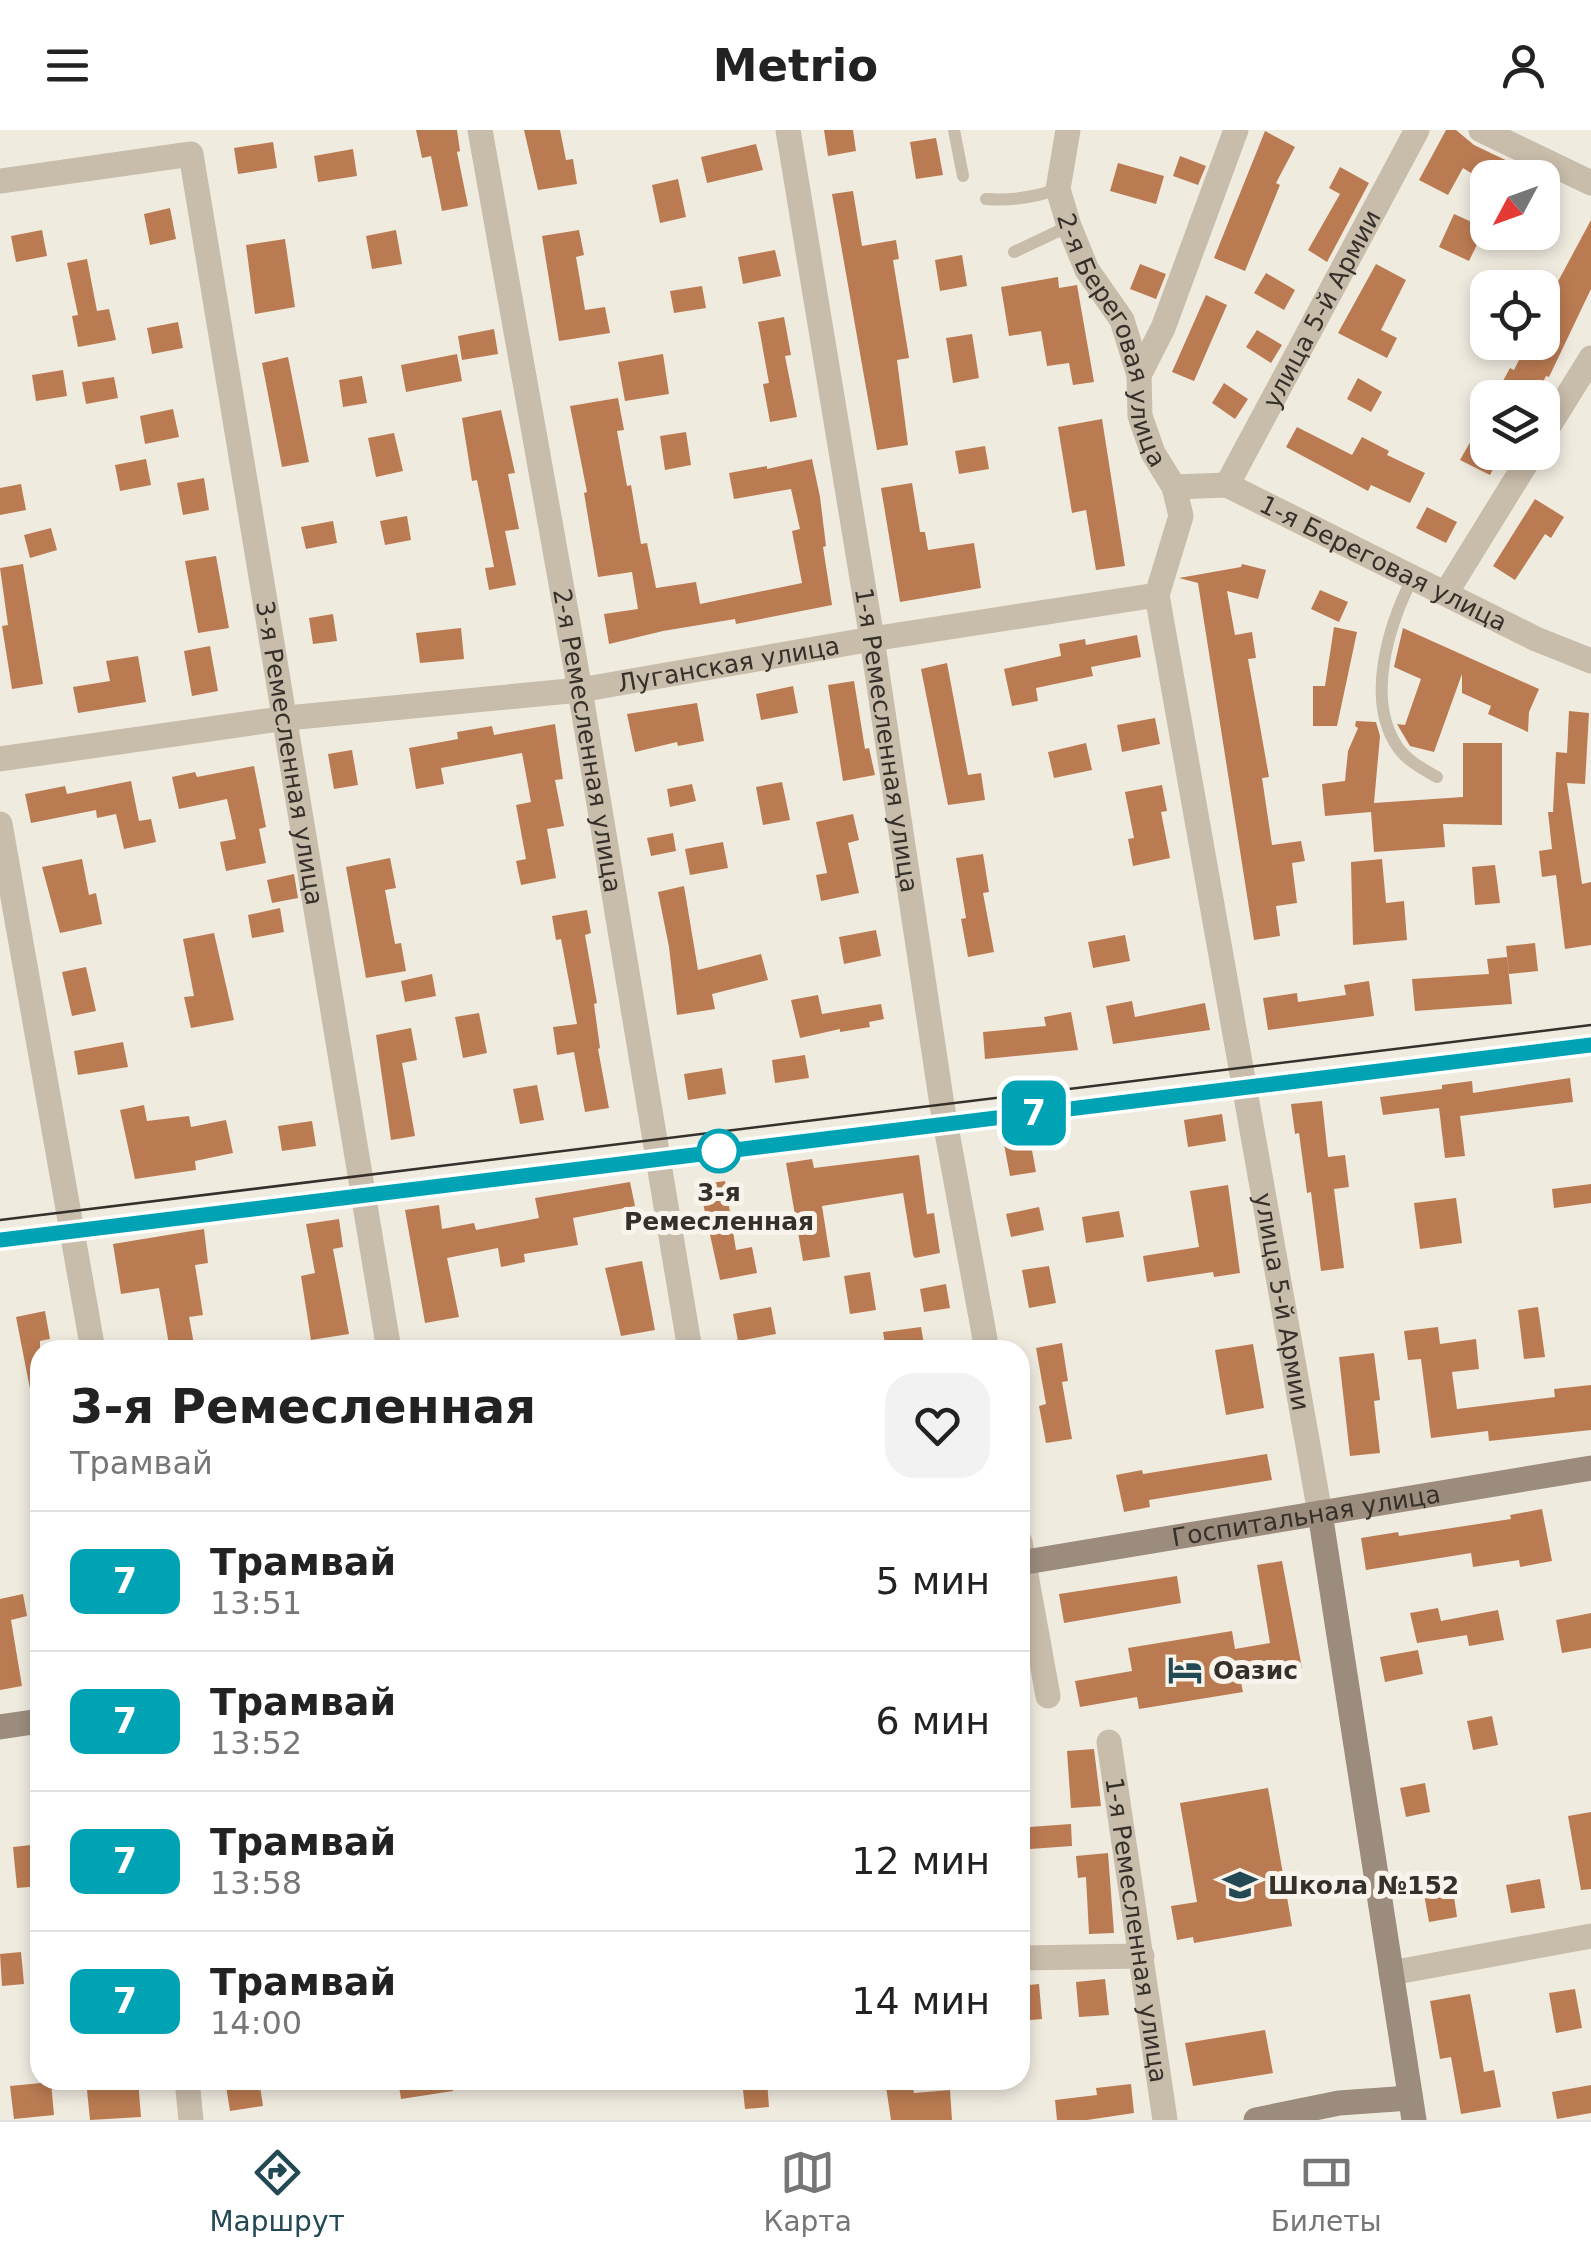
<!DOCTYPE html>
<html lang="ru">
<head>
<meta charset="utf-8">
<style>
  :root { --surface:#fff; --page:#f2f2f2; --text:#222; --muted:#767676; --line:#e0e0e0; --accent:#234a54 }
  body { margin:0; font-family:"DejaVu Sans",sans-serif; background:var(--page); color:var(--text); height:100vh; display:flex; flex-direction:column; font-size:38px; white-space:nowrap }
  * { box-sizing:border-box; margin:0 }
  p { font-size:32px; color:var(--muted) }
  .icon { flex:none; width:55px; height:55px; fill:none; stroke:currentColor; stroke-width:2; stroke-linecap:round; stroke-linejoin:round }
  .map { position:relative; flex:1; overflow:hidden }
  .panel { position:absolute; left:30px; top:1210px; width:1000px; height:750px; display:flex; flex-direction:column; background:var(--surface); border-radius:30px; box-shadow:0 5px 15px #0003 }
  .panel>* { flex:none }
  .badge { padding:0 20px; border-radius:15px; font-size:35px; line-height:65px }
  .needle { width:65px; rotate:229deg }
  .controls { position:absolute; left:1470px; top:30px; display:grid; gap:20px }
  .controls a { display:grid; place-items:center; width:90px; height:90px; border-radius:20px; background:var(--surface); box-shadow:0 5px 15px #0003; font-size:50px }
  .map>.badge { position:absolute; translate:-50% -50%; box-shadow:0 0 0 5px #fff }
  .round { display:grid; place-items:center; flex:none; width:105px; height:105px; border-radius:30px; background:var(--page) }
  .head { display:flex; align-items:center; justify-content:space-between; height:170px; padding:0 40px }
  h1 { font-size:48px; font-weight:800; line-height:75px }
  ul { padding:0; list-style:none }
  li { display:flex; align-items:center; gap:30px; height:140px; padding:0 40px; border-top:2px solid var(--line) }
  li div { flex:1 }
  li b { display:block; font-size:38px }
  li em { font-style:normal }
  li .badge { min-width:110px; font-weight:700; text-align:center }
  header { display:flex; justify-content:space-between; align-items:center; height:130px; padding:0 40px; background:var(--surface); font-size:45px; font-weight:800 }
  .menu { display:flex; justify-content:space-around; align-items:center; height:140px; border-top:2px solid var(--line); background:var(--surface); font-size:28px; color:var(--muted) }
  .menu a { display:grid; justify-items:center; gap:5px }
  .menu .active { color:var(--accent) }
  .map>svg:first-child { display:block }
  .building { fill:#bb7b52 }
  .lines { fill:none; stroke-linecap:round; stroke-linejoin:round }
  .lane { stroke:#c8bcab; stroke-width:12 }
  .street { stroke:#c8bcab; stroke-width:25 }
  .secondary { stroke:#9b8c7d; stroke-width:25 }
  .tram { stroke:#36302a; stroke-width:2.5 }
  .line-casing { stroke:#fff; stroke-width:22 }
  .line { stroke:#00a3b4; stroke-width:15 }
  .stop-dot { fill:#fff; stroke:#00a3b4; stroke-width:5 }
  .labels { text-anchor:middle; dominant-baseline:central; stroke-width:10; stroke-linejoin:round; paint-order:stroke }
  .street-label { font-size:25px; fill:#36302a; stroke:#f8f4eb }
  .stop-label { font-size:25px; font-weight:bold; fill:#36302a; stroke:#f8f4eb }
  .poi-label { font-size:25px; font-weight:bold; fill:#36302a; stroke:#f8f4eb; text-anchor:start }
</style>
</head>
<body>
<header><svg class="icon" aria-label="menu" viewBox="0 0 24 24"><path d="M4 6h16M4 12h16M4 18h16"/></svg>Metrio<svg class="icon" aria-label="person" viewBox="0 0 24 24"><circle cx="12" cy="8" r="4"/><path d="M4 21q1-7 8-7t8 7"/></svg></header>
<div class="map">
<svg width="1591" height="1990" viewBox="0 0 1591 1990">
  <rect width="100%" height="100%" fill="#f0ebdf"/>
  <path class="building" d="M416 0H457L460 21 457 22 468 76 442 81 431 26 422 28Z
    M524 0H560L566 30 573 29 577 54 538 60Z
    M824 0H853L856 21 828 26Z
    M1446 0H1456L1474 15 1518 36 1512 48H1479L1463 38 1448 65 1419 50Z
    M1265 1 1295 17 1276 53 1280 55 1245 141 1214 128Z
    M936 8 943 45 916 49 910 12Z
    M273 12 277 38 238 44 234 18Z
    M756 14 763 40 707 53 701 27Z
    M353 19 357 46 318 52 314 26Z
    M1180 26 1206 36 1198 55 1173 46Z
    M1118 33 1164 46 1156 74 1110 61Z
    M1340 37 1369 53 1327 132 1308 120 1340 64 1329 58Z
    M678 49 686 87 660 93 652 55Z
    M853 61 862 116 896 110 899 129 893 130 909 228 897 230 908 315 877 320 832 64Z
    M170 78 176 109 150 115 144 84Z
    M1454 84 1485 98 1469 131 1439 117Z
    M1591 90V159L1549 247 1546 246 1535 268H1517L1499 258 1510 238 1514 240 1528 212H1542V184L1548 170Z
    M42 100 47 126 16 132 11 106Z
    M396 100 402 134 372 139 366 106Z
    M579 100 584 125 576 127 585 180 605 177 610 203 559 211 542 106Z
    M285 109 295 177 255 184 246 115Z
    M775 120 781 146 743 154 738 127Z
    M962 125 967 156 940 161 935 130Z
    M87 129 97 181 109 179 116 210 78 217 72 186 78 185 67 133Z
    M1140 134 1166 144 1156 169 1130 159Z
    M1376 134 1406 150 1381 200 1397 208 1387 228 1338 203Z
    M1266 143 1295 160 1284 180 1254 163Z
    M1058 147 1059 158 1077 155 1094 252 1073 255 1069 233 1047 236 1041 201 1009 206 1001 157Z
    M702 156 706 178 674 183 670 161Z
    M1206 165 1227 175 1194 251 1172 242Z
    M784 187 791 225 785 226 797 287 770 292 763 254 769 253 758 192Z
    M178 192 183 218 152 224 147 198Z
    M494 199 498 224 462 230 458 206Z
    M1257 200 1282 215 1271 233 1246 217Z
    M972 204 979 248 953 253 946 208Z
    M457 224 462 251 406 262 401 235Z
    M663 224 669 264 625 271 618 232Z
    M288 227 309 332 282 337 262 233Z
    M63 240 67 266 36 271 32 245Z
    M362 246 367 273 343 277 339 250Z
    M114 247 118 268 86 274 82 252Z
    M1358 248 1382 262 1371 282 1347 269Z
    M1224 253 1248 269 1235 289 1212 273Z
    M618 268 624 300 617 301 627 356 631 355 641 414 647 413 656 458 696 452 700 474 802 453 792 401 800 399 791 359 734 369 729 343 767 336V339L812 329 820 367 826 416 823 417 832 475 736 494 735 489 663 501 609 514 604 484 638 479 632 442 598 447 584 363 587 362 570 276Z
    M173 279 179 307 145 314 140 286Z
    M501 280 515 343 508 344 519 399 505 401 516 455 489 460 485 438 494 437 477 350 472 351 462 288Z
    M1488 281V322L1500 325 1490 345 1460 330Z
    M1102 289 1125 436 1096 440 1086 380 1072 383 1058 297Z
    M1297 297 1352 325 1362 307 1389 321 1387 325 1425 343 1410 373 1371 355 1368 361 1286 317Z
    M686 302 691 335 665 340 660 306Z
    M394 303 403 341 376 347 368 308Z
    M985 316 989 339 959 344 955 321Z
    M146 329 151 355 120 361 115 335Z
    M204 348 209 380 183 385 177 353Z
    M912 353 920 402H925L928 420 974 413 981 458 900 472 881 358Z
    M21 354 26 380 0 385V358Z
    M1535 369 1564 387 1551 408 1545 404 1515 450 1493 436Z
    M1427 377 1457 392 1446 413 1416 398Z
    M407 386 411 410 385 415 380 391Z
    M333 391 337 413 306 419 301 397Z
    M51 398 57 420 30 428 24 405Z
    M216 426 229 498 198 503 185 431Z
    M23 434 43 554 12 559 2 496 8 495 0 438Z
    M1242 434 1266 440 1258 469 1227 461 1235 505 1252 502 1256 528 1248 529 1269 647 1262 648 1272 715 1301 711 1305 731 1292 733 1297 773 1276 776 1280 806 1254 810 1198 453 1179 448 1241 437Z
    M1320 460 1348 472 1339 492 1311 479Z
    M333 484 337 511 313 514 309 488Z
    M1334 497 1357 502 1337 596H1313V556H1325Z
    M461 498 464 529 420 533 416 503Z
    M1403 498 1539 559 1529 582 1528 602 1488 584 1491 576 1462 563V544L1434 622 1410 616 1397 594 1405 595 1421 549 1394 537Z
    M1137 505 1141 527 1091 537 1093 546 1036 558 1038 571 1012 576 1004 539 1061 526 1059 514 1085 509 1086 515Z
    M210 516 218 561 192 566 184 521Z
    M138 526 146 572 78 583 73 557 110 551 106 531Z
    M947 533 968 645 981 643 985 670 948 675 921 539Z
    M854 551 865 619 869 618 875 645 843 651 828 555Z
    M793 556 798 583 761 590 756 564Z
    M697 573 704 611 678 616 677 612 635 622 627 584Z
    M1569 581 1589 583 1585 654 1567 653 1582 754 1591 752V815L1565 819 1556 745 1542 747 1539 721 1552 719 1548 682H1553L1556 622 1567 623Z
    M1155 588 1160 614 1122 622 1117 595Z
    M1356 591 1376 592 1380 606 1374 673 1463 667V613H1502V695L1443 694 1445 717 1374 722 1371 682 1325 686 1322 654 1345 651 1348 621 1358 598 1355 596Z
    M555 594 563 649 555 650 564 696 547 699 556 748 521 755 516 731 526 729 516 675 531 672 522 623 441 638 444 654 416 659 409 618 458 609 457 602 492 596 494 605Z
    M1086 613 1092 640 1054 648 1048 622Z
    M352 620 358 655 334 659 328 624Z
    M254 636 266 697 259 699 266 733 226 741 220 712 236 709 227 669 179 679 172 647 195 642 197 647Z
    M131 651 139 691 151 689 156 712 124 719 116 684 97 688 96 680 31 693 25 664 65 656 67 664Z
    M782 652 790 690 763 695 756 657Z
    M692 654 696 671 670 677 667 659Z
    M1162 655 1167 681 1161 682 1170 728 1133 736 1128 709 1134 708 1125 662Z
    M853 684 859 710 848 713 859 763 821 771 816 745 827 743 816 692Z
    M673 703 676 721 651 726 647 708Z
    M723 712 728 738 690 745 685 719Z
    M983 724 989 762 983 763 994 822 968 827 961 789 966 788 956 728Z
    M390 728 396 758 385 760 395 814 401 813 406 841 366 848 346 737Z
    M82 729 89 765 96 763 102 794 60 803 42 737Z
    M1382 729 1386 773 1404 771 1407 810 1353 815 1351 732Z
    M1495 735 1500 773 1475 775 1472 737Z
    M294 744 298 768 272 773 267 750Z
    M684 756 698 840 761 824 768 850 712 864 715 879 677 885 669 817 658 762Z
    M280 778 284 802 252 808 248 785Z
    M587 780 591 803 585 805 597 873 594 874 600 918 598 919 609 978 585 982 574 922 557 925 553 897 577 894 561 809 556 810 552 786Z
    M876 800 881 826 844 834 839 807Z
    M214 803 234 890 191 898 184 867 194 866 183 809Z
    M1125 805 1130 831 1093 838 1088 812Z
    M1535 813 1538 841 1509 844 1506 816Z
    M1507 827 1512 874 1415 881 1412 849 1489 844 1487 829Z
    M86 837 96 881 72 886 62 842Z
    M432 844 436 866 405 872 401 851Z
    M1369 851 1374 886 1268 900 1263 868 1297 863 1298 872 1346 865 1344 855Z
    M818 865 822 884 881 874 884 889 869 892 870 897 840 902V899L800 908 791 870Z
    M1132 871 1135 887 1205 873 1210 900 1113 914 1106 876Z
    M1071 882 1078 920 985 929 983 902 1046 896 1044 887Z
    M479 883 487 923 463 928 455 887Z
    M411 898 417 930 402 933 415 1006 391 1010 376 905Z
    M123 912 128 937 78 945 74 921Z
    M805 925 809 948 775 953 772 930Z
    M722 938 726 964 688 970 684 944Z
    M1570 948 1573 972 1460 986 1465 1026 1445 1028 1439 978 1383 985 1380 967 1442 959V955L1472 951 1473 963Z
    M537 955 544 990 520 994 513 959Z
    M1322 971 1328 1027 1345 1025 1349 1057 1334 1059 1344 1138 1321 1141 1311 1062 1307 1063 1299 1003 1295 1004 1291 974Z
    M144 975 147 991 189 986 191 997 226 990 233 1023 195 1031 196 1040 135 1049 120 980Z
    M1222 984 1226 1011 1188 1017 1184 990Z
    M312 991 316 1016 282 1021 278 996Z
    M1029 1004 1036 1042 1010 1046 1003 1009Z
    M919 1025 927 1084 934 1083 940 1123 915 1128 913 1125 903 1063 822 1076 830 1127 803 1131 786 1033 812 1029 814 1038Z
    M725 1051 736 1120 752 1117 757 1143 720 1150 699 1055Z
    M630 1052 635 1076 573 1088 578 1115 524 1124 525 1132 501 1137 498 1118 447 1128 459 1187 425 1193 405 1080 439 1075 442 1099 474 1093 476 1100 539 1088 535 1068Z
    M1591 1054V1073L1554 1078 1552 1059Z
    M1228 1055 1240 1143 1214 1147 1213 1142 1147 1152 1143 1126 1199 1117 1190 1061Z
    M1456 1068 1462 1113 1420 1119 1414 1073Z
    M1039 1077 1044 1100 1011 1107 1006 1084Z
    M1119 1081 1124 1107 1086 1113 1082 1087Z
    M339 1089 343 1117 333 1119 349 1204 311 1210 301 1146 315 1143 306 1094Z
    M204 1099 208 1133 195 1135 203 1185 189 1187 195 1220H170L159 1158 121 1164 113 1114Z
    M642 1131 655 1200 621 1206 605 1138Z
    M1049 1136 1056 1173 1029 1178 1022 1140Z
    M870 1142 876 1180 850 1184 844 1146Z
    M946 1154 950 1178 924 1182 920 1159Z
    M771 1177 776 1204 738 1211 733 1184Z
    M1538 1177 1545 1227 1524 1229 1518 1180Z
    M45 1181 50 1209 40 1211V1258L30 1259 16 1187Z
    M921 1197 925 1220H886L883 1202Z
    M1438 1197 1440 1214 1476 1209 1479 1239 1452 1242 1457 1279 1555 1267 1554 1259 1591 1255V1300L1489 1311 1488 1301 1431 1308 1421 1229 1408 1230 1404 1201Z
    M1062 1213 1068 1251 1062 1252 1072 1309 1046 1313 1039 1276 1046 1274 1036 1218Z
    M1253 1214 1264 1278 1226 1285 1215 1220Z
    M1374 1223 1380 1270 1374 1271 1380 1323 1350 1326 1339 1227Z
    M1267 1324 1272 1350 1149 1370 1150 1377 1124 1382 1116 1345 1142 1340 1143 1344Z
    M1542 1379 1552 1431 1520 1437 1519 1430 1473 1437 1471 1423 1366 1440 1361 1408 1398 1402 1399 1406 1511 1389 1510 1385Z
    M1282 1431 1302 1538 1240 1548 1243 1562 1139 1579 1137 1567 1080 1577 1075 1551 1132 1541 1128 1518 1232 1501 1235 1519 1270 1513 1257 1435Z
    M1177 1446 1181 1473 1064 1493 1059 1464Z
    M23 1464 27 1486 11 1490 22 1556 0 1560V1469Z
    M1438 1478 1441 1491 1498 1480 1504 1510 1469 1516 1467 1505 1417 1513 1410 1483Z
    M1591 1483V1518L1562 1523 1556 1490Z
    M1418 1520 1423 1544 1385 1552 1380 1527Z
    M1492 1586 1498 1615 1473 1620 1467 1591Z
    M1094 1619 1101 1676 1071 1678 1067 1621Z
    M1425 1653 1430 1682 1406 1687 1400 1658Z
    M1268 1658 1292 1796 1194 1813 1193 1807 1177 1810 1171 1776 1197 1772 1180 1673Z
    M1591 1682V1759L1581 1760 1568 1686Z
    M1071 1694 1072 1716 1030 1719 1029 1697Z
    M40 1714V1756L17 1758 13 1717Z
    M1108 1723 1114 1803 1089 1804 1086 1747 1078 1748 1076 1726Z
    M1540 1749 1545 1778 1511 1783 1506 1755Z
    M1452 1753 1457 1787 1429 1792 1423 1758Z
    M21 1822 24 1854 2 1856 0 1824Z
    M1105 1849 1109 1885 1079 1887 1076 1852Z
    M1039 1854 1042 1889 1020 1891V1856Z
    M1575 1859 1582 1898 1556 1903 1549 1863Z
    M1470 1864 1484 1942 1494 1940 1501 1977 1461 1984 1451 1927 1440 1929 1430 1871Z
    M1265 1900 1273 1943 1193 1956 1185 1913Z
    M86 1950H138L141 1987 90 1990Z
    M225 1950H259L263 1976 230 1981Z
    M398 1950H452L453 1961 401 1969Z
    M742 1950H767L769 1977 745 1979Z
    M885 1950H912L914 1963 950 1960 952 1990H891Z
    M51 1952 54 1985 14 1989 10 1956Z
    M1131 1954 1134 1983 1087 1990H1057L1055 1970 1097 1965 1096 1958Z
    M1591 1955V1983L1557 1989 1552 1962Z"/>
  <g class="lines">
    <path class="lane" d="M954 0 963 46
      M986 69C1012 71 1033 68 1058 59
      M1014 122 1069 96
      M1413 447C1389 494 1364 571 1399 619 1409 632 1423 639 1437 647"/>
    <g class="street">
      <path id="s1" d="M480 0 580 560 690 1220"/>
      <path id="s2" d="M788 0 872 509 942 975 987 1220"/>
      <path id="s3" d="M1068 0 1058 59 1069 96 1087 140 1122 190 1139 245 1140 286 1153 323 1174 357 1181 386 1157 465 1320 1383"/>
      <path d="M1481 0 1591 53"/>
      <path id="s4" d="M0 51 191 24 389 1220"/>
      <path d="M1139 245 1163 198 1236 0"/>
      <path d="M1542 307 1591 228"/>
      <path id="s5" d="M1227 355 1417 0"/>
      <path id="s6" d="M1174 357 1227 355 1536 509 1591 531"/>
      <path d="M1446 463 1533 322"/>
      <path id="s7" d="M0 629 287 588 580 560 872 509 1157 465"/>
      <path d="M0 694 93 1220"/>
      <path d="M1020 1412 1048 1566"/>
      <path id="s8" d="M1109 1612 1165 1990"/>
      <path d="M1020 1828 1142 1826"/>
      <path d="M1391 1843 1591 1806"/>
      <path d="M187 1950 191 1990"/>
    </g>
    <g class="secondary">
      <path d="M1320 1383 1414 1990"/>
      <path id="s9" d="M1020 1433 1591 1338"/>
      <path d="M0 1597 40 1591"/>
      <path d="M1256 1990 1339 1973 1410 1968"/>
    </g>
    <path class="tram" d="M0 1090 1591 895
      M0 1110 1591 915"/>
  </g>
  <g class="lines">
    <g class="line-casing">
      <path id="line" d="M0 1110 1591 915"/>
    </g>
    <use href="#line" class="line"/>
  </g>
  <defs>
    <g id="hotel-bare" transform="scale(2.7)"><path d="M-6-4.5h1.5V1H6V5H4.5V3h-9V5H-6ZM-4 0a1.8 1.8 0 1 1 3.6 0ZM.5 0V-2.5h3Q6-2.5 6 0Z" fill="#234a54" stroke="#f8f4eb" stroke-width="2.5" paint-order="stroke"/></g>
    <g id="school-bare" transform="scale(2.7)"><path d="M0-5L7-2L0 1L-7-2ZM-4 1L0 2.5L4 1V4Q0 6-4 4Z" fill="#234a54" stroke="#f8f4eb" stroke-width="2.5" paint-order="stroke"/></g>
  </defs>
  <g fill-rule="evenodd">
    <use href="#hotel-bare" x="1185" y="1540"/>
    <use href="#school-bare" x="1240" y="1755"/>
  </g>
  <circle class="stop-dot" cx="719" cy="1021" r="20"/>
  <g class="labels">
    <g class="street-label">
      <text stroke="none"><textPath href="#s5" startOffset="200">улица 5-й Армии</textPath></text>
      <text stroke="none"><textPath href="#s3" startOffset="222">2-я Береговая улица</textPath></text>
      <text stroke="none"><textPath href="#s6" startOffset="228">1-я Береговая улица</textPath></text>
      <text stroke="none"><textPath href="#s7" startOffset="735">Луганская улица</textPath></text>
      <text stroke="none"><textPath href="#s1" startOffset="620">2-я Ремесленная улица</textPath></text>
      <text stroke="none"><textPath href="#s2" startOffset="618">1-я Ремесленная улица</textPath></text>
      <text stroke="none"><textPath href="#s4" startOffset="800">3-я Ремесленная улица</textPath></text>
      <text stroke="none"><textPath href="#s3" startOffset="1215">улица 5-й Армии</textPath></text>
      <text stroke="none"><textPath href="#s9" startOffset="290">Госпитальная улица</textPath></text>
      <text stroke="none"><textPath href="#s8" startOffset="190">1-я Ремесленная улица</textPath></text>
    </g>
    <g class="stop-label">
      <text x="719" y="1062">3-я<tspan x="719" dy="29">Ремесленная</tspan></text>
    </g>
    <g class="poi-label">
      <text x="1213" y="1540">Оазис</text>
      <text x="1268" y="1755">Школа №152</text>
    </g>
  </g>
</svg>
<div class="controls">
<a><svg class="needle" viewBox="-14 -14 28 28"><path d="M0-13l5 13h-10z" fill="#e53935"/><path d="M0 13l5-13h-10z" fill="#767676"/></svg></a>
<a><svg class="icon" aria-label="locate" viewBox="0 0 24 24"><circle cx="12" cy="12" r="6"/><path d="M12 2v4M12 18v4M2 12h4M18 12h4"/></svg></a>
<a><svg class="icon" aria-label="layers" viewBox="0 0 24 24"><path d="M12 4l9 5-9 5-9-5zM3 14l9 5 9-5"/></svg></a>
</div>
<b class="badge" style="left:1034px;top:983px;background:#00a3b4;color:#fff">7</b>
<section class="panel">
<div class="head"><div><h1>3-я Ремесленная</h1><p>Трамвай</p></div><a class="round"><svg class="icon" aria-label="heart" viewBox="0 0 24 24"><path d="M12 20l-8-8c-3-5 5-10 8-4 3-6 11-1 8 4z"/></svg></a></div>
<ul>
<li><span class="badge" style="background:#00a3b4;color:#fff">7</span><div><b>Трамвай</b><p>13:51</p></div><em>5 мин</em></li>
<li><span class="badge" style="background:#00a3b4;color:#fff">7</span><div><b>Трамвай</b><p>13:52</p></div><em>6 мин</em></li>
<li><span class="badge" style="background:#00a3b4;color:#fff">7</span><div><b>Трамвай</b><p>13:58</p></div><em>12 мин</em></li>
<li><span class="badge" style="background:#00a3b4;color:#fff">7</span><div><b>Трамвай</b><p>14:00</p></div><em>14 мин</em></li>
</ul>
</section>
</div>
<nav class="menu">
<a class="active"><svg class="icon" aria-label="directions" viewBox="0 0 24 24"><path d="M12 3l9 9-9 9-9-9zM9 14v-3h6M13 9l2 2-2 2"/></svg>Маршрут</a>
<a><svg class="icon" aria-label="map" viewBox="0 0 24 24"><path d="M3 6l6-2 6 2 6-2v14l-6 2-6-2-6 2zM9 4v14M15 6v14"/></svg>Карта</a>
<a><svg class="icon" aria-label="tickets" viewBox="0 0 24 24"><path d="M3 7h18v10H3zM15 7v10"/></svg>Билеты</a>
</nav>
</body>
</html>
